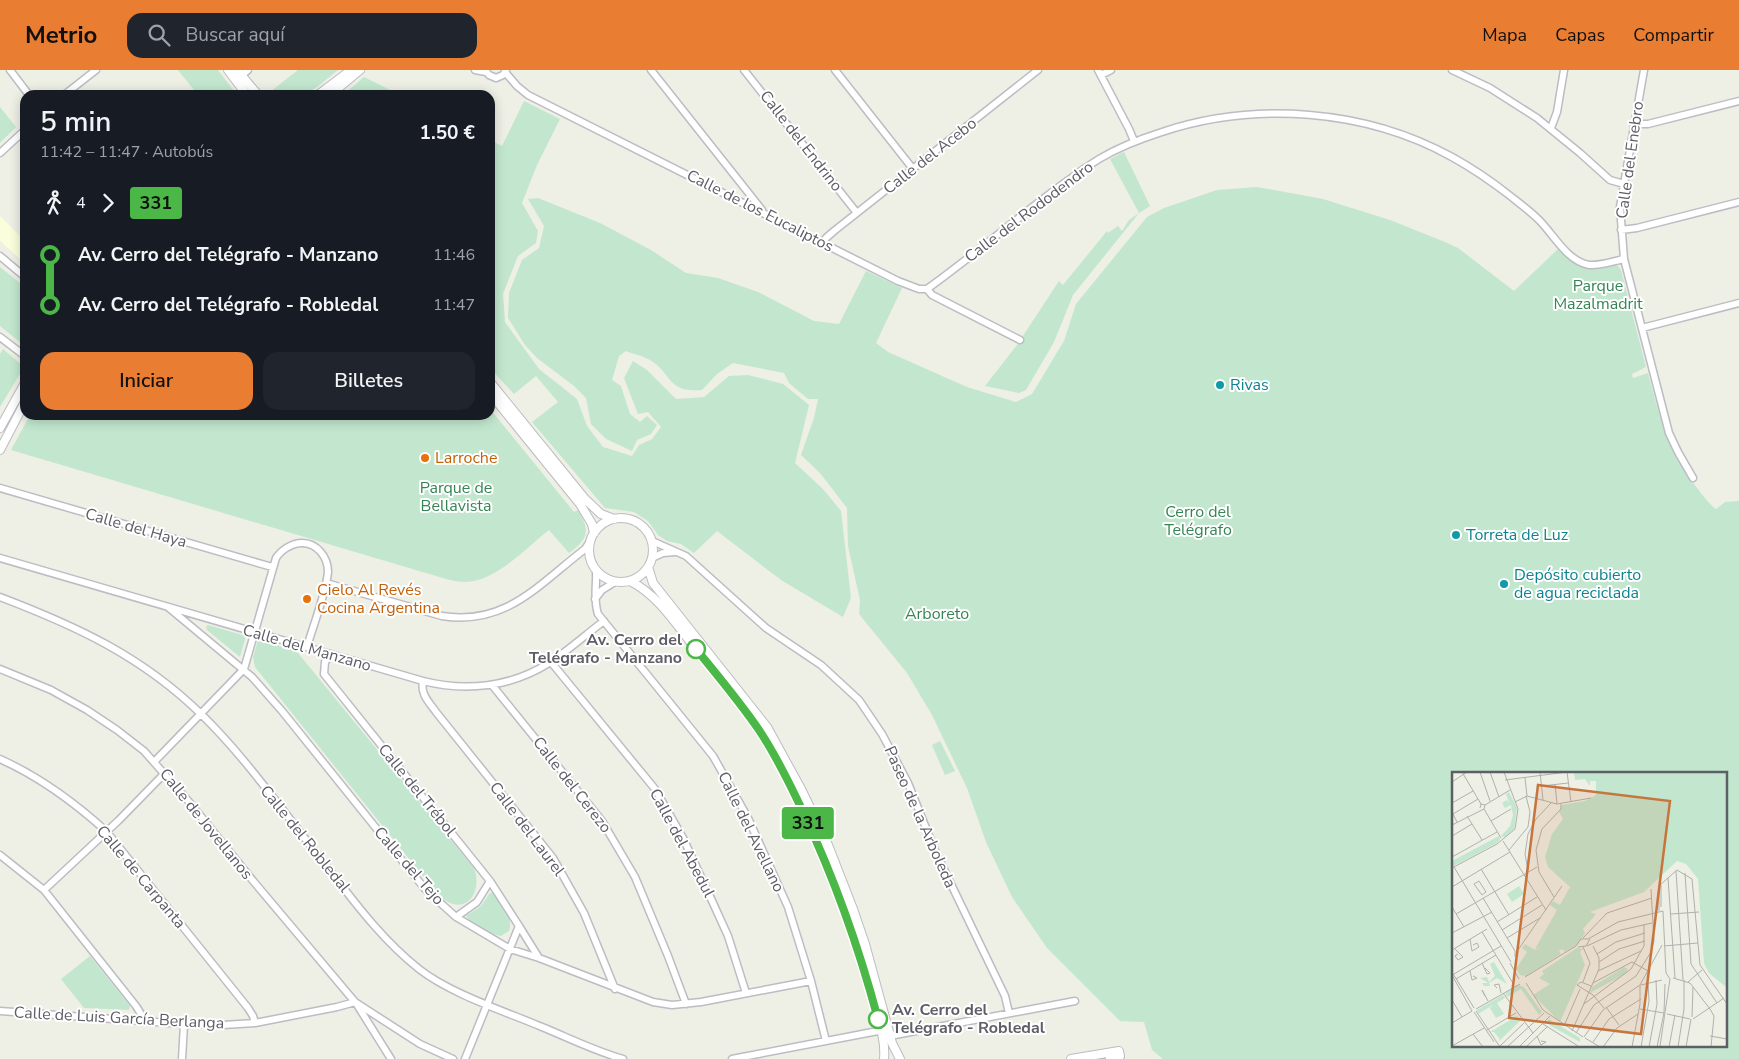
<!DOCTYPE html>
<html lang="es">
<head>
<meta charset="utf-8">
<style>
  :root { --surface:#171b24; --page:#20242c; --text:#f1f3f6; --muted:#9ea1a6; --accent:#e97d31 }
  body { margin:0; font-family:"Nunito Sans",sans-serif; background:var(--page); color:var(--text); height:100vh; display:flex; flex-direction:column; font-size:19px; white-space:nowrap }
  * { box-sizing:border-box; margin:0 }
  p { font-size:16px; color:var(--muted) }
  .icon { flex:none; width:28px; height:28px; fill:none; stroke:currentColor; stroke-width:2; stroke-linecap:round; stroke-linejoin:round }
  .map { position:relative; flex:1; overflow:hidden }
  .panel { position:absolute; left:20px; top:20px; width:475px; height:330px; display:flex; flex-direction:column; background:var(--surface); border-radius:15px; box-shadow:0 2px 12px #0003 }
  .panel>* { flex:none }
  .badge { padding:0 10px; border-radius:4px; font-size:18px; line-height:32px }
  .map>.badge { position:absolute; translate:-50% -50%; box-shadow:0 0 0 2px #fff }
  .legs { display:flex; align-items:center; gap:8px; height:55px; padding:0 20px; font-size:16px }
  .legs p { margin-inline-start:auto }
  .summary { display:flex; align-items:center; justify-content:space-between; height:85px; padding:0 20px }
  h1 { font-size:28px; font-weight:600; line-height:38px }
  .action { display:flex; gap:10px; margin-top:auto; padding:10px 20px }
  .action a { flex:1; height:58px; border-radius:15px; background:var(--accent); color:#111; font-size:20px; font-weight:600; line-height:58px; text-align:center }
  .action a+a { background:var(--page); color:var(--text) }
  ul { padding:0 20px; list-style:none }
  li { display:flex; align-items:center; gap:18px; height:50px; font-size:19px }
  li i { display:grid; place-items:center; width:8px; height:100%; margin:0 6px; background:currentColor }
  li i::after { content:''; width:12px; height:12px; margin:-6px; border:4px solid; border-radius:50%; background:var(--surface) }
  li p { margin-inline-start:auto }
  li:first-child i { background:linear-gradient(#0000 50%,currentColor 0) }
  li:last-child i { background:linear-gradient(currentColor 50%,#0000 0) }
  header { display:flex; align-items:center; gap:30px; box-sizing:border-box; height:70px; padding:0 25px; background:var(--accent); color:#111 }
  header strong { font-size:24px }
  nav { display:flex; gap:28px; margin-inline-start:auto; font-size:18px }
  .search { width:350px; height:45px; background:var(--page); display:flex; align-items:center; gap:12px; box-sizing:border-box; padding:0 18px; border-radius:15px; color:var(--muted); font-size:19px }
  .map>svg:first-child { display:block }
  .commercial { fill:#fafedc }
  .green { fill:#c2e7ce; fill-rule:evenodd }
  .lines { fill:none; stroke-linecap:round; stroke-linejoin:round }
  .minor-casing { stroke:#bcbcc4; stroke-width:9 }
  .tertiary-casing { stroke:#bcbcc4; stroke-width:10 }
  .minor { stroke:#fff; stroke-width:6 }
  .tertiary { stroke:#fff; stroke-width:8 }
  .line-1-casing { stroke:#fff; stroke-width:11 }
  .line-1 { stroke:#4ab747; stroke-width:8 }
  .culture-dot { fill:#0f9aa8; stroke:#fff; stroke-width:2 }
  .food-dot { fill:#e8710a; stroke:#fff; stroke-width:2 }
  .stop-1-dot { fill:#fff; stroke:#4ab747; stroke-width:2.5 }
  .labels { text-anchor:middle; dominant-baseline:central; stroke-width:4; stroke-linejoin:round; paint-order:stroke }
  .street-label { font-size:16px; fill:#5d5e66; stroke:#fff }
  .park-label { font-size:16px; fill:#358554; stroke:#fff }
  .culture-label { font-size:16px; fill:#0d838f; stroke:#fff; text-anchor:start }
  .food-label { font-size:16px; fill:#c56008; stroke:#fff; text-anchor:start }
  .stop-label { font-size:16px; font-weight:bold; fill:#5d5e66; stroke:#fff; text-anchor:end }
  .inset-road { fill:none; stroke:#b0b1ae; stroke-width:1 }
  .view { fill:#c6753e; fill-opacity:0.15; stroke:#c6753e; stroke-width:2.5 }
  .inset-edge { fill:none; stroke:#5d5e66; stroke-width:2.5 }
</style>
</head>
<body>
<header>
<strong>Metrio</strong>
<div class="search"><svg class="icon" aria-label="search" viewBox="0 0 24 24"><circle cx="10" cy="10" r="6"/><path d="M15 15l6 6"/></svg>Buscar aquí</div>
<nav><a>Mapa</a><a>Capas</a><a>Compartir</a></nav>
</header>
<div class="map">
<svg width="1739" height="989" viewBox="0 0 1739 989">
  <rect width="100%" height="100%" fill="#eeefe5"/>
  <path class="commercial" d="M0 146 25 171V185L20 189 0 171Z"/>
  <path class="green" d="M178 0H218L237 25H198Z
    M298 0H338L317 17 305 24 266 25Z
    M364 7 400 25H343Z
    M524 31 560 49 537 95 522 133 538 161 536 173 518 186 503 224 505 252 539 299 577 329 587 356 603 377 632 386 639 375 652 369 661 357 648 342 638 344 624 308 633 291 647 300 676 329 704 327 729 306 748 305 783 314 809 335 795 393 823 419 841 441 851 528 843 547 781 510 717 461 694 483 681 474 667 471 658 465 648 451 634 442 605 438 532 352 558 332 536 306 514 324 490 298V70L502 76Z
    M0 37 16 57 0 73Z
    M1124 82 1150 136 1139 143 1073 225 1054 272 1026 320 1019 323 985 316 1017 275 1059 211 1063 215 1107 161 1108 163 1118 156 1122 161 1129 150 1139 143 1110 89Z
    M1257 117 1323 129 1390 150 1445 172 1458 178 1514 221 1558 179C1580 200 1585 202 1615 195L1618 196 1621 200 1646 297 1632 304 1633 308 1648 303C1660 347 1668 383 1698 419 1703 426 1709 434 1716 439L1725 432 1739 431V989H1163L1152 980 1144 952 1120 951 1047 878 1012 827 986 772 967 718 932 645 907 603 859 544 860 530 848 476 847 438 820 403 801 385 814 348 818 329H808L789 313 784 303 733 293 717 304 702 320C665 323 673 302 648 289 641 285 633 284 626 281L619 286 612 310 621 316 630 344 640 352 647 346 657 355 651 364 637 370 632 381 606 369 591 354 586 328 574 316 537 288 525 275 508 248 509 223 522 190 539 178 544 156 528 129 538 128 600 153 651 180 686 203 718 208 758 222 814 251 839 254 866 201 902 218 876 273 888 282 967 317 1016 332 1032 324 1064 271 1076 234 1147 147 1164 138 1217 120ZM1453 703H1725V975H1453Z
    M0 197 25 217V276L0 256Z
    M3 279 24 297 0 337V284Z
    M490 339 574 442 578 440C590 460 589 469 569 483L549 460C526 478 497 510 467 512 456 512 446 509 436 506L11 380 30 345H490Z
    M208 555 246 566 240 587 207 560 206 557Z
    M258 570 293 580 298 583 474 798C482 818 470 843 448 832 440 828 435 821 430 815L255 597 253 587Z
    M940 671 955 701 945 705 932 675Z
    M490 823H493L495 825C502 835 514 848 509 861L501 866C490 864 473 856 466 846L481 836Z
    M90 886 130 936 129 940 84 938 61 909Z"/>
  <g class="lines">
    <g class="minor-casing">
      <path id="minor" d="M10 0 29 25
        M475 0 486 2
        M485 0 489 5 496 8 503 5 506 0
        M651 0 762 140
        M744 0 857 143
        M835 0 913 99
        M1098 0 1129 59 1134 71
        M1452 0 1490 18 1537 48 1580 83 1610 110 1624 114
        M1644 0 1620 137 1624 189 1669 363 1678 382 1693 408
        M505 2 517 16 528 25 898 211 919 219H927L932 225 1020 270
        M1101 5 1111 0
        M241 6 248 0
        M64 25 96 0
        M1634 54H1648L1739 31
        M1551 58 1557 42 1564 0
        M0 83 25 60
        M1621 160 1637 158 1739 132
        M823 173 826 168 834 161 1038 0
        M0 186 25 207
        M927 219C976 184 1021 144 1070 109 1079 102 1089 95 1099 89 1119 77 1140 69 1162 62 1255 31 1365 39 1452 87 1472 98 1491 111 1509 125 1519 133 1530 141 1539 150 1554 165 1567 191 1589 195 1600 196 1614 191 1624 189
        M1642 258 1739 233
        M0 267 25 286
        M0 418 272 497
        M652 471 686 486 766 558 821 595 859 630 882 664 908 713 936 783 1005 926 1009 943
        M0 488 423 611C466 622 511 617 549 593 568 581 585 565 604 551
        M652 488 663 483 675 482
        M596 500C597 515 593 529 598 544L713 686 748 748 788 837 811 911 826 971
        M326 513 442 546C506 556 538 515 585 479L591 470
        M0 527C76 556 142 586 202 645 242 684 276 732 311 776 345 819 376 865 419 899 451 924 504 941 542 957 569 968 595 981 623 989
        M595 529 602 520 615 512
        M169 538 252 607 282 641 425 819 456 847 510 879 539 888 653 932 672 935 701 932 811 911
        M331 584 325 592 324 604 490 811 519 856 465 989
        M551 592 655 719 683 768 713 833 728 866 746 923
        M0 599 51 620 87 640 117 660 144 681 190 733 254 812 355 932 420 974 453 989
        M423 611C420 624 429 632 436 642L553 788 584 843 615 919
        M492 615 602 751 635 807 668 886 686 934
        M0 689C40 707 74 732 106 761L248 938 253 946 255 953
        M154 692 244 599 276 488C281 480 292 473 302 473 317 473 328 487 328 502 326 523 313 556 307 577
        M0 785 44 820 136 936 141 944V950
        M44 820 119 750 165 703
        M456 847 477 832 490 811
        M519 856 539 888
        M356 933 391 989
        M0 941 184 954 223 955 255 953 337 937 355 932
        M182 989 184 954
        M732 989 878 961 895 965 1075 931"/>
    </g>
    <g class="tertiary-casing">
      <path id="tertiary" d="M228 0 247 25
        M237 0 258 25
        M318 25 351 0
        M330 25 360 0
        M490 312 585 429 601 444 614 449
        M490 323 580 434 592 454 594 463
        M0 358 25 313
        M0 380 25 332
        M589 480a32 32 0 1 1 64 0a32 32 0 1 1-64 0Z
        M648 497 653 513 767 657 801 719 828 775 853 839 865 874 892 973 900 989
        M630 511C658 525 676 554 695 578 717 605 741 632 760 662 809 739 849 838 872 926 877 946 886 968 884 989
        M1071 989 1119 981 1120 986 1110 989"/>
    </g>
    <use href="#minor" class="minor"/>
    <use href="#tertiary" class="tertiary"/>
  </g>
  <g class="lines">
    <g class="line-1-casing">
      <path id="line-1" d="M696 579C718 606 740 632 759 660 777 687 791 716 804 744 835 810 859 878 878 949"/>
    </g>
    <use href="#line-1" class="line-1"/>
  </g>
  <g class="culture-dot">
    <circle cx="1220" cy="315" r="5"/>
    <circle cx="1456" cy="465" r="5"/>
    <circle cx="1504" cy="514" r="5"/>
  </g>
  <g class="food-dot">
    <circle cx="425" cy="388" r="5"/>
    <circle cx="307" cy="529" r="5"/>
  </g>
  <g class="stop-1-dot">
    <circle cx="696" cy="579" r="9"/>
    <circle cx="878" cy="949" r="9"/>
  </g>
  <g class="labels">
    <g class="street-label">
      <text transform="translate(801 71) rotate(52)">Calle del Endrino</text>
      <text transform="translate(930 86) rotate(-38)">Calle del Acebo</text>
      <text transform="translate(1630 90) rotate(-82)">Calle del Enebro</text>
      <text transform="translate(760 141) rotate(27)">Calle de los Eucaliptos</text>
      <text transform="translate(1029 142) rotate(-37)">Calle del Rododendro</text>
      <text transform="translate(136 458) rotate(16)">Calle del Haya</text>
      <text transform="translate(307 578) rotate(16)">Calle del Manzano</text>
      <text transform="translate(572 715) rotate(52)">Calle del Cerezo</text>
      <text transform="translate(417 720) rotate(51)">Calle del Trébol</text>
      <text transform="translate(920 747) rotate(66)">Paseo de la Arboleda</text>
      <text transform="translate(206 754) rotate(51)">Calle de Jovellanos</text>
      <text transform="translate(527 759) rotate(53)">Calle del Laurel</text>
      <text transform="translate(751 762) rotate(64)">Calle del Avellano</text>
      <text transform="translate(305 769) rotate(51)">Calle del Robledal</text>
      <text transform="translate(682 773) rotate(62)">Calle del Abedul</text>
      <text transform="translate(409 796) rotate(49)">Calle del Tejo</text>
      <text transform="translate(141 807) rotate(50)">Calle de Carpanta</text>
      <text transform="translate(119 948) rotate(3)">Calle de Luis García Berlanga</text>
    </g>
    <g class="park-label">
      <text x="1598" y="216">Parque<tspan x="1598" dy="18">Mazalmadrit</tspan></text>
      <text x="456" y="418">Parque de<tspan x="456" dy="18">Bellavista</tspan></text>
      <text x="1198" y="442">Cerro del<tspan x="1198" dy="18">Telégrafo</tspan></text>
      <text x="937" y="544">Arboreto</text>
    </g>
    <g class="culture-label">
      <text x="1230" y="315">Rivas</text>
      <text x="1466" y="465">Torreta de Luz</text>
      <text x="1514" y="505">Depósito cubierto<tspan x="1514" dy="18">de agua reciclada</tspan></text>
    </g>
    <g class="food-label">
      <text x="435" y="388">Larroche</text>
      <text x="317" y="520">Cielo Al Revés<tspan x="317" dy="18">Cocina Argentina</tspan></text>
    </g>
    <g class="stop-label">
      <text x="682" y="570">Av. Cerro del<tspan x="682" dy="18">Telégrafo - Manzano</tspan></text>
      <text x="892" y="940" text-anchor="start">Av. Cerro del<tspan x="892" dy="18">Telégrafo - Robledal</tspan></text>
    </g>
  </g>
  <g transform="translate(1452 702)">
    <rect width="275" height="275" fill="#eeefe5"/>
    <path d="M122 0H275V216L257 201 252 191 246 107 234 92 225 89 192 120 138 140 144 142 131 157 133 161 126 172 113 180 110 177 107 179 109 182 74 204 68 203 64 197 75 180 70 176 73 172 83 178 88 176 83 177 105 138 98 133 101 129 108 133 118 115 96 95 93 85 100 62 111 47 107 40 110 33 133 29 144 23V9H138V14L133 7 123 8ZM57 20 65 36 62 57 53 65 49 64 58 54 61 43 59 33 53 36 50 31 55 28 58 33 54 22ZM47 64 48 68 43 72 0 95V89ZM67 114 72 122 60 130 55 122ZM125 176 131 177 128 180 133 193 108 250 81 223 98 212 87 206 92 202 90 199ZM42 190 55 212 45 206 37 211 38 214H32L30 211H36L28 206 35 205 37 210 43 204 38 192ZM172 195 176 197 173 202 138 221 140 215ZM66 213 72 215 90 240 87 243 69 217 55 225 53 221ZM51 223 53 226 45 231 52 242 44 246 38 236 41 233 26 242 25 238ZM65 244 68 249 46 270 48 267 42 260H38ZM97 247 128 266V270L99 254 94 250Z" fill="#c2e7ce"/>
    <path class="inset-road" d="M10 0 29 32M28 0 38 29M38 0 47 25M88 0 91 28M115 0 119 30M73 6 75 24M53 8 115 0M0 10 15 0M103 12 105 32M90 14 116 11M63 30 75 24 105 32 139 26M0 31 21 19M28 36 29 32 33 33 58 18M32 37 49 66M15 44 30 68M39 49 59 37M5 50 1 42 26 27M0 53 32 37 33 33M0 64 20 52M51 69 94 138M57 78 76 55 78 40 74 24M0 85 45 60M2 95 59 190M0 96 45 72 63 57 66 37 52 0M29 97 57 143M76 98 73 82 76 62 84 47 99 31M224 99 231 208M233 101 239 192 265 231M216 106 223 206M27 109 34 120 30 123 22 112ZM207 113V139M208 113 225 98 240 107 248 193 275 232M209 113V135M0 115 58 80M102 125 87 100 84 78 90 57 109 37V32M31 126 63 179V185M0 135 12 155M4 142 85 95M219 142 247 140M45 150 85 125M50 158 90 133M30 160 62 213M0 161 40 140M55 166 88 146M131 166 155 141 200 126M18 167 20 179 27 175 25 171 21 173M135 174 169 158 200 151M212 174 246 171M126 175 134 174 138 167M131 175 138 191 131 210M3 177 11 185 6 188 3 184 6 182M0 178 35 157M66 178 110 114M145 182 164 170 193 161M147 190 167 177 193 169M30 191 35 202 38 201 33 196M58 191 67 207M18 199 20 208 25 206 21 204M146 199 189 179M0 200 22 236M2 202 49 174M0 203 20 239M73 205 124 174 129 167H136L166 150 211 139 214 201 218 207 208 274M221 206 238 211 258 237 262 244 259 275M4 207 44 183M236 210 250 198M74 211 91 238 131 265M141 211 180 190 198 200M189 213 210 208M139 214 129 210 125 213 141 223 152 236M45 216 42 213 47 212 49 221M51 221 81 261M33 224 30 218 36 229M0 228 10 245M132 232 179 197 192 174V152M154 235 167 253M24 237 68 212M188 237 212 241M24 239 48 275M22 240 42 270M212 241 213 212M215 242 238 247M240 245 241 215M241 247 272 226M0 251 20 239M91 252 126 274M112 254 128 217M35 258 64 241M120 259 147 197V186L141 174M124 261 142 233 184 204 199 180 202 169 199 117M21 262 31 275M85 264 89 273 94 270 89 269M258 264 275 267M132 265 151 238 188 213 210 173M133 266 148 275M141 270 157 247 189 227M0 274 32 256M48 274 72 251M55 275 92 241M67 275 98 244M74 275 95 255M151 275 165 256 186 242M180 275 188 232V213M189 275 197 229 196 210M197 275 205 232 204 208M205 275 212 241M217 275 223 243M226 275 232 237V208M234 275 239 247"/>
    <path class="view" d="M86 13 218 29 189 262 57 246Z"/>
    <rect width="275" height="275" class="inset-edge"/>
  </g>
</svg>
<b class="badge" style="left:808px;top:753px;background:#4ab747;color:#111">331</b>
<section class="panel">
<div class="summary"><div><h1>5 min</h1><p>11:42 – 11:47 · Autobús</p></div><b>1.50 €</b></div>
<div class="legs"><svg class="icon" aria-label="walk" viewBox="0 0 24 24"><circle cx="13" cy="4" r="2"/><path d="M13 8l-2 6 4 7M11 14l-3 7M7 12l3-4h3l4 4"/></svg>4<svg class="icon" aria-label="forward" viewBox="0 0 24 24"><path d="M9 5l7 7-7 7"/></svg><b class="badge" style="background:#4ab747;color:#111">331</b></div>
<ul>
<li><i style="color:#4ab747"></i><b>Av. Cerro del Telégrafo - Manzano</b><p>11:46</p></li>
<li><i style="color:#4ab747"></i><b>Av. Cerro del Telégrafo - Robledal</b><p>11:47</p></li>
</ul>
<div class="action"><a>Iniciar</a><a>Billetes</a></div>
</section>
</div>
</body>
</html>
